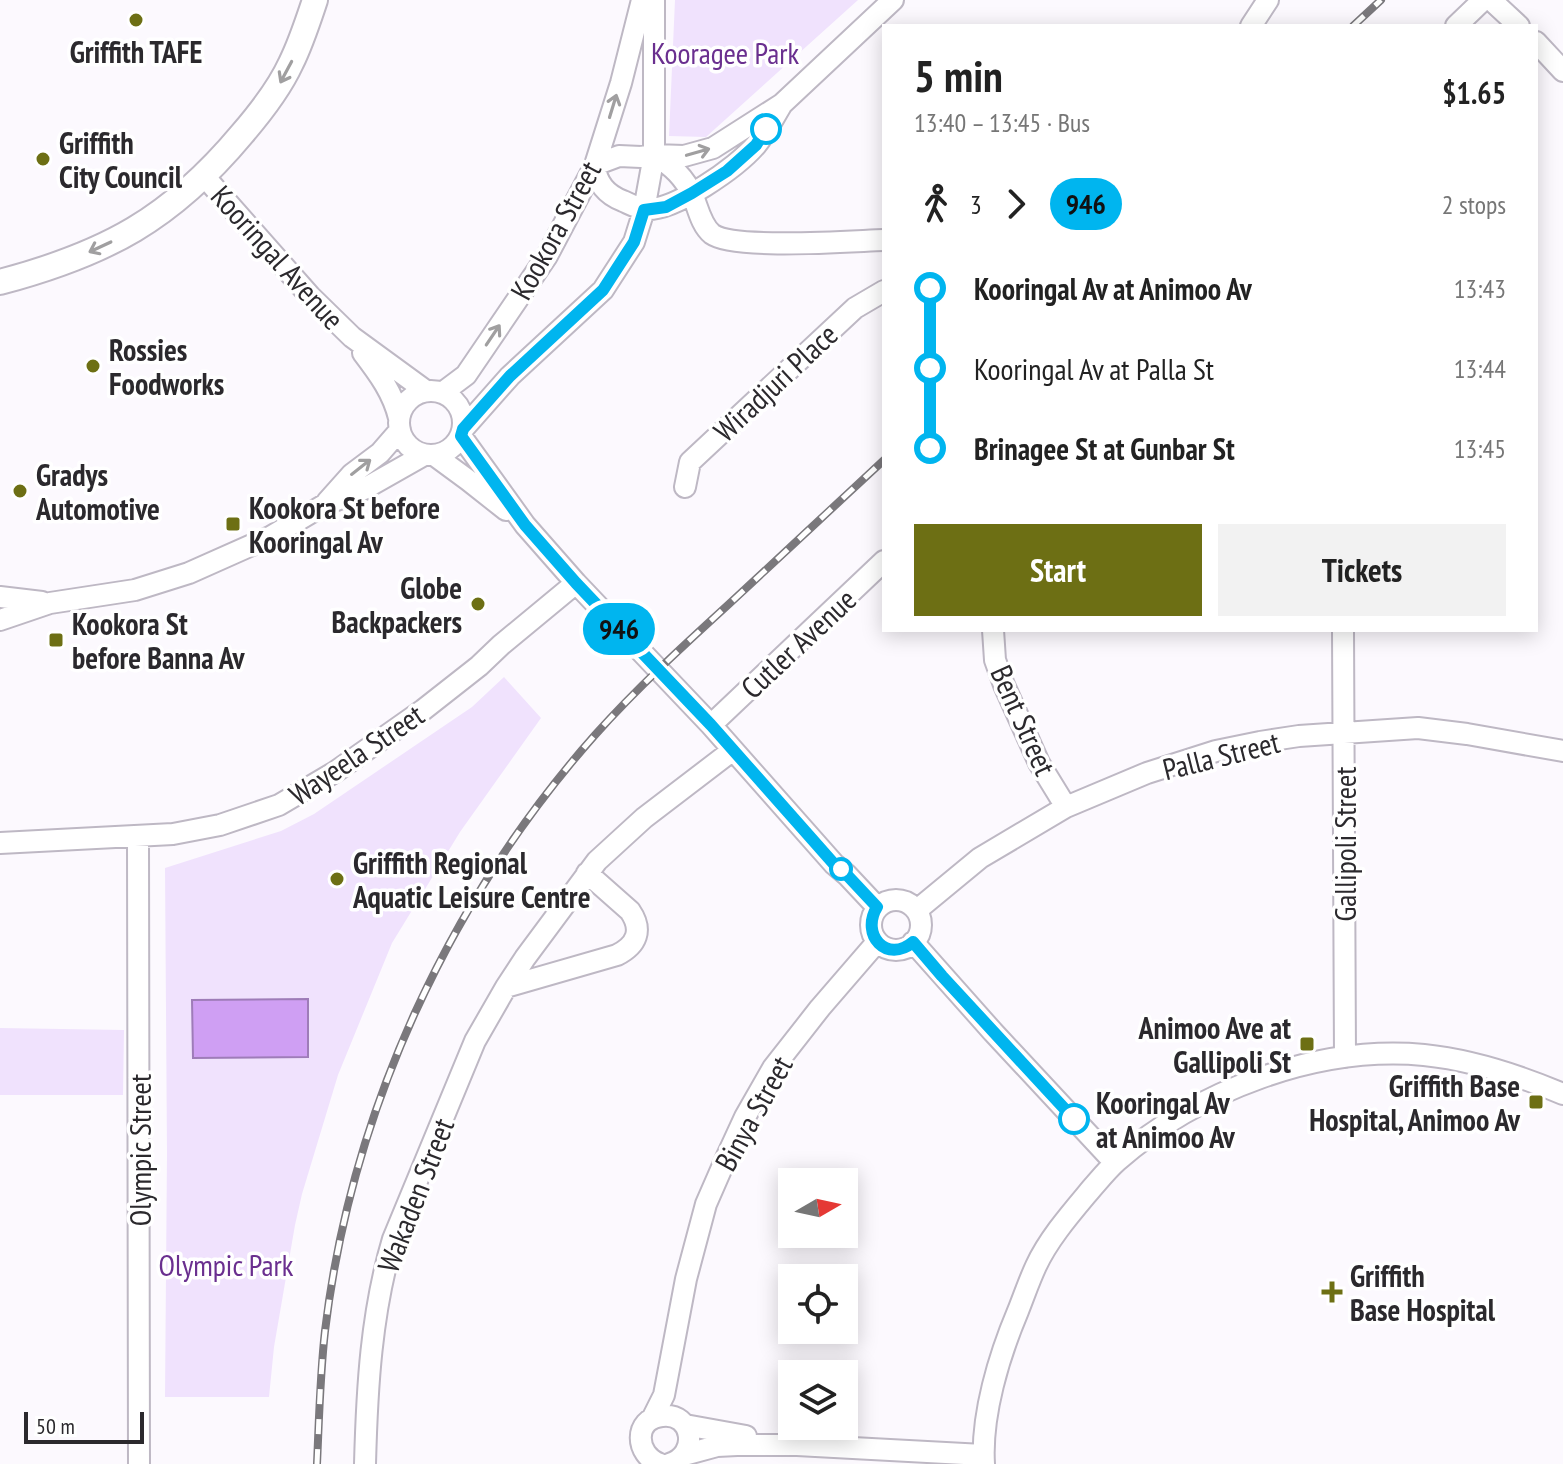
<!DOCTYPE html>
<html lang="en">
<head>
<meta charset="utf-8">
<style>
  :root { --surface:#fff; --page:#f2f2f2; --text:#222; --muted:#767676; --accent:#6d6f14 }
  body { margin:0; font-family:"PT Sans Narrow",sans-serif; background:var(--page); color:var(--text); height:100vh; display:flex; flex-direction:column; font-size:30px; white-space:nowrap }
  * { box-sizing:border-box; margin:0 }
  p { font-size:26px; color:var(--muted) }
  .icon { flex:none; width:44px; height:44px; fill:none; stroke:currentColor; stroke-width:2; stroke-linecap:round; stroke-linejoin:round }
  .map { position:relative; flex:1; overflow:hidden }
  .details { position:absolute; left:882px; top:24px; width:656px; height:608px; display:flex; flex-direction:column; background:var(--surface); border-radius:0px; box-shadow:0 4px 20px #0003 }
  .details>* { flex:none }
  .badge { padding:0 16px; border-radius:26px; font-size:28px; line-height:52px }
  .needle { width:52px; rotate:81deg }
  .buttons { position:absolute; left:778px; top:1168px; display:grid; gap:16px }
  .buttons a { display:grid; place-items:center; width:80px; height:80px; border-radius:0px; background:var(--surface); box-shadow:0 4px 20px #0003; font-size:40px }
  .scale { position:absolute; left:24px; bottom:20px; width:120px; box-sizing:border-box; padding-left:8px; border:4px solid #2b292d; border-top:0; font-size:22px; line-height:28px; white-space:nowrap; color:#2b292d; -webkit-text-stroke:6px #fff; paint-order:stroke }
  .map>.badge { position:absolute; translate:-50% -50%; box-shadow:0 0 0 4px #fff }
  .legs { display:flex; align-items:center; gap:12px; height:88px; padding:0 32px; font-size:26px }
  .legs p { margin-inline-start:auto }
  .overview { display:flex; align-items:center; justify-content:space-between; height:136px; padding:0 32px }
  h1 { font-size:44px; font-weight:600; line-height:60px }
  .action { display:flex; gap:16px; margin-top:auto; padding:16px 32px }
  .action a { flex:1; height:92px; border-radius:0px; background:var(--accent); color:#fff; font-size:32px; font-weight:600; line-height:92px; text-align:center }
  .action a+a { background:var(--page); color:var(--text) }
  ul { padding:0 32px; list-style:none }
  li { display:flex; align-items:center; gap:28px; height:80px; font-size:30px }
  li i { display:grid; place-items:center; width:12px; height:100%; margin:0 10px; background:currentColor }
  li i::after { content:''; width:20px; height:20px; margin:-10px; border:6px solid; border-radius:50%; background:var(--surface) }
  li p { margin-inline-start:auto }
  li:first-child i { background:linear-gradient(#0000 50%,currentColor 0) }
  li:last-child i { background:linear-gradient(currentColor 50%,#0000 0) }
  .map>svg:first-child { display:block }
  .green { fill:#f0e2fd }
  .water { fill:#cf9ff3; stroke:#9e7cb8; stroke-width:2 }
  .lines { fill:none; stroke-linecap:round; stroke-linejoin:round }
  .minor-casing { stroke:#beb8c4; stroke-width:24 }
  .major-casing { stroke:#beb8c4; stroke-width:28 }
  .minor { stroke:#fff; stroke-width:20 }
  .major { stroke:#fff; stroke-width:24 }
  .rail-casing { stroke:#7a787c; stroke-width:8 }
  .rail { stroke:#fff; stroke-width:5; stroke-dasharray:15; stroke-linecap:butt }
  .oneway { stroke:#a09fa0 }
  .line-1-casing { stroke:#fff; stroke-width:18 }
  .line-1 { stroke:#00b5ef; stroke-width:12 }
  .poi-dot { fill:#6d6f14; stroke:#fff; stroke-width:3 }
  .stop-1-dot { fill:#fff; stroke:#00b5ef; stroke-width:4 }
  .labels { text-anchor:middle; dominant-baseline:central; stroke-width:7; stroke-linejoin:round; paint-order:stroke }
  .poi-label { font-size:30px; font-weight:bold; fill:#2b292d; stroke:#fff; text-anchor:start }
  .park-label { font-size:30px; fill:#6a2f8f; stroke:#fff }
  .street-label { font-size:30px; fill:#2b292d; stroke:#fff }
  .stop-label { font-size:30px; font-weight:bold; fill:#2b292d; stroke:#fff; text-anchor:start }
</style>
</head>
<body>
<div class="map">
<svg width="1563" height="1464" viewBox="0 0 1563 1464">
  <rect width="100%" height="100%" fill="#fcf9fe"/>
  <path class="green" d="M675 0H858L706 137 669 136Z
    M504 677 541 718 460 832 392 943 338 1075 302 1194 295 1225 274 1347 269 1397H165L167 1153 165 868 281 831 314 814 472 707Z
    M0 1028 124 1030 123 1095H0Z"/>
  <path class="water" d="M308 999V1057L193 1058 192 1000Z"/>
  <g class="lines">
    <g class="minor-casing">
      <path id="minor" d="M1491 0 1519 26
        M1251 26 1268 0
        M1456 26 1483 0
        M1536 42 1563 71
        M782 104C774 117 766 133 756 145 737 167 675 211 646 209 638 209 630 204 623 201 607 195 596 183 595 165L619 156 641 157 654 155 684 156 713 148 782 104 893 0
        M656 156C672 166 684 177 693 196 698 208 701 225 712 234 734 250 852 241 884 240
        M204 176 310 296 352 337 426 391
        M363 353C379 374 393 393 399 418
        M399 423a32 32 0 1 1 64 0a32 32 0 1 1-64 0Z
        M442 393 466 375 547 256 595 165 621 83 642 0
        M463 429 510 376 603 290 634 242 644 210 654 155V0
        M461 436 525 525 576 583 711 725 834 864 847 875 877 907
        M434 455 468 480 506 510
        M685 487 690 462 855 308 884 291
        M327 502 352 474 380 453 400 430
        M0 597 42 602
        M0 620 50 603 135 590 189 573 270 537 324 505 364 489 424 455
        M993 630 995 660 1004 685 1039 763 1066 807
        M1343 630 1345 1057
        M711 725 884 561
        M138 836 139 1464
        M0 843 173 834 220 825 279 805 335 772 423 710 479 666 501 645 576 583
        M871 925a25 25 0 1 1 50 0a25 25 0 1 1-50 0Z
        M917 910 980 858 1066 807 1147 773 1216 751 1260 742 1299 736 1418 728 1467 734 1563 751
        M913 942 993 1032 1115 1163
        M506 987 617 955C637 945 643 930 630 911L587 873
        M652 1419 664 1395 686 1279 706 1204 727 1156 745 1117 773 1068 820 1008 877 942
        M685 1425 746 1436
        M684 1455 717 1446 737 1445H797L983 1455
        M365 1464C367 1388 371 1313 393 1239L475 1041 506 987 525 958 597 861 644 818 733 750
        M660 1464C635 1455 633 1419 662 1416 693 1412 700 1455 669 1464
        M984 1464C981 1415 999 1356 1018 1311 1024 1296 1029 1281 1036 1266 1049 1238 1072 1212 1092 1188 1100 1179 1108 1169 1117 1161 1197 1091 1316 1045 1424 1055 1473 1060 1518 1075 1563 1094"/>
    </g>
    <g class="major-casing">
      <path id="major" d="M0 282C106 254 171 219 242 134 261 112 279 89 291 63 301 43 308 21 315 0"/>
    </g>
    <use href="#minor" class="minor"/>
    <use href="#major" class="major"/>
    <g class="rail-casing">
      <path id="rail" d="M1353 26 1381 0
        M317 1464C319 1420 320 1375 325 1331 351 1112 449 900 595 735 637 688 683 646 729 604 781 556 832 508 884 460"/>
    </g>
    <use href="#rail" class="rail"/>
  </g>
  <defs><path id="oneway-shaft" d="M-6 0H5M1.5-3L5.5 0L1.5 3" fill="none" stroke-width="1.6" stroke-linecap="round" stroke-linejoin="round" transform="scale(2)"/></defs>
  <g class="oneway">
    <use href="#oneway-shaft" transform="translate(286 72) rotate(118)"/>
    <use href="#oneway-shaft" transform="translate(613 106) rotate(-73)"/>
    <use href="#oneway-shaft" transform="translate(698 152) rotate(-16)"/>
    <use href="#oneway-shaft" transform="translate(100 247) rotate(155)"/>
    <use href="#oneway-shaft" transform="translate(493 335) rotate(-56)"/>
    <use href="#oneway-shaft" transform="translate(361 467) rotate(-38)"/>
  </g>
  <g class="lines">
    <g class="line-1-casing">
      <path id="line-1" d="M766 129 756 145 727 171 692 193 666 207 644 210 634 242 603 290 510 376 463 429 461 436 525 525 576 583 711 725 834 864 847 875 877 907C860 935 887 964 913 942L942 976 1074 1119"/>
    </g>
    <use href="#line-1" class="line-1"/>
  </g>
  <g class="poi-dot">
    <circle cx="136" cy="20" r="8"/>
    <circle cx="43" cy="159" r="8"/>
    <circle cx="93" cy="366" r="8"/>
    <circle cx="20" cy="491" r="8"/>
    <rect x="225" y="516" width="16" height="16" rx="4"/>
    <circle cx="478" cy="604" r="8"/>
    <rect x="48" y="632" width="16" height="16" rx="4"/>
    <circle cx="337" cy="879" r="8"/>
    <rect x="1299" y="1036" width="16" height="16" rx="4"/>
    <rect x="1528" y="1094" width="16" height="16" rx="4"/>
    <path d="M1328 1280h8v8h8v8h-8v8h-8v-8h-8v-8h8z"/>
  </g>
  <g class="stop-1-dot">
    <circle cx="766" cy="129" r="14"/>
    <circle cx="841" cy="869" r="10"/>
    <circle cx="1074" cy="1119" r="14"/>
  </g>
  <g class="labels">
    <g class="poi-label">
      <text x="136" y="51" text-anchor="middle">Griffith TAFE</text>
      <text x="59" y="142">Griffith<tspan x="59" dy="34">City Council</tspan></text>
      <text x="109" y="349">Rossies<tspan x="109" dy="34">Foodworks</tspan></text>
      <text x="36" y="474">Gradys<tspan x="36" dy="34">Automotive</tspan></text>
      <text x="249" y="507">Kookora St before<tspan x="249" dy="34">Kooringal Av</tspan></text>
      <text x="462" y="587" text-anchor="end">Globe<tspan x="462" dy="34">Backpackers</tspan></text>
      <text x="72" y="623">Kookora St<tspan x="72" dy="34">before Banna Av</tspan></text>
      <text x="353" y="862">Griffith Regional<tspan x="353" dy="34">Aquatic Leisure Centre</tspan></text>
      <text x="1291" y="1027" text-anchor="end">Animoo Ave at<tspan x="1291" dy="34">Gallipoli St</tspan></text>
      <text x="1520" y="1085" text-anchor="end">Griffith Base<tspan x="1520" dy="34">Hospital, Animoo Av</tspan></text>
      <text x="1350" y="1275">Griffith<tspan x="1350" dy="34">Base Hospital</tspan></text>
    </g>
    <g class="park-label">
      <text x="725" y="52">Kooragee Park</text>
      <text x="226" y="1264">Olympic Park</text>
    </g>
    <g class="street-label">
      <text transform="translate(555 230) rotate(-61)">Kookora Street</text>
      <text transform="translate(278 257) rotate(48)">Kooringal Avenue</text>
      <text transform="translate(775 382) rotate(-43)">Wiradjuri Place</text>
      <text transform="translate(798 643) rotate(-43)">Cutler Avenue</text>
      <text transform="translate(1024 720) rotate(66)">Bent Street</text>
      <text transform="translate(356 754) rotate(-34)">Wayeela Street</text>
      <text transform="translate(1221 755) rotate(-14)">Palla Street</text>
      <text transform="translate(1344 844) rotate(-90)">Gallipoli Street</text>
      <text transform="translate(753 1113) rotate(-61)">Binya Street</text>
      <text transform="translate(139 1150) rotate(-90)">Olympic Street</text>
      <text transform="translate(415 1195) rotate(-69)">Wakaden Street</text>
    </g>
    <g class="stop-label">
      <text x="1096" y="1102">Kooringal Av<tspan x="1096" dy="34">at Animoo Av</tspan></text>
    </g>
  </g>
</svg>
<div class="buttons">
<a><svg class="needle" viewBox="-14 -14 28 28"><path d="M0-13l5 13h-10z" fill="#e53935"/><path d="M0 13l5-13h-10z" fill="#767676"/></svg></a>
<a><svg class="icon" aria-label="locate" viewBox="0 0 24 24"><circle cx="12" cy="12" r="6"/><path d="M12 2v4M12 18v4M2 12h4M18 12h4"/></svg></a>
<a><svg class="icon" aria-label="layers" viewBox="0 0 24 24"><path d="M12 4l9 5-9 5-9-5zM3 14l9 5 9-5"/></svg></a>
</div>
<div class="scale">50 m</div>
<b class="badge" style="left:619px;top:629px;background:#00b5ef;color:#111">946</b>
<section class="details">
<div class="overview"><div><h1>5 min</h1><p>13:40 – 13:45 · Bus</p></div><b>$1.65</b></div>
<div class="legs"><svg class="icon" aria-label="walk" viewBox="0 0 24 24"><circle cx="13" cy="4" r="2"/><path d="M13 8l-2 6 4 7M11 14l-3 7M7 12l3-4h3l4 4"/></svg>3<svg class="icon" aria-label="forward" viewBox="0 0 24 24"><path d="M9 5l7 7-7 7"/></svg><b class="badge" style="background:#00b5ef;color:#111">946</b><p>2 stops</p></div>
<ul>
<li><i style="color:#00b5ef"></i><b>Kooringal Av at Animoo Av</b><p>13:43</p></li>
<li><i style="color:#00b5ef"></i><span>Kooringal Av at Palla St</span><p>13:44</p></li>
<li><i style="color:#00b5ef"></i><b>Brinagee St at Gunbar St</b><p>13:45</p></li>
</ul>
<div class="action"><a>Start</a><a>Tickets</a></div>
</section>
</div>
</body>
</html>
